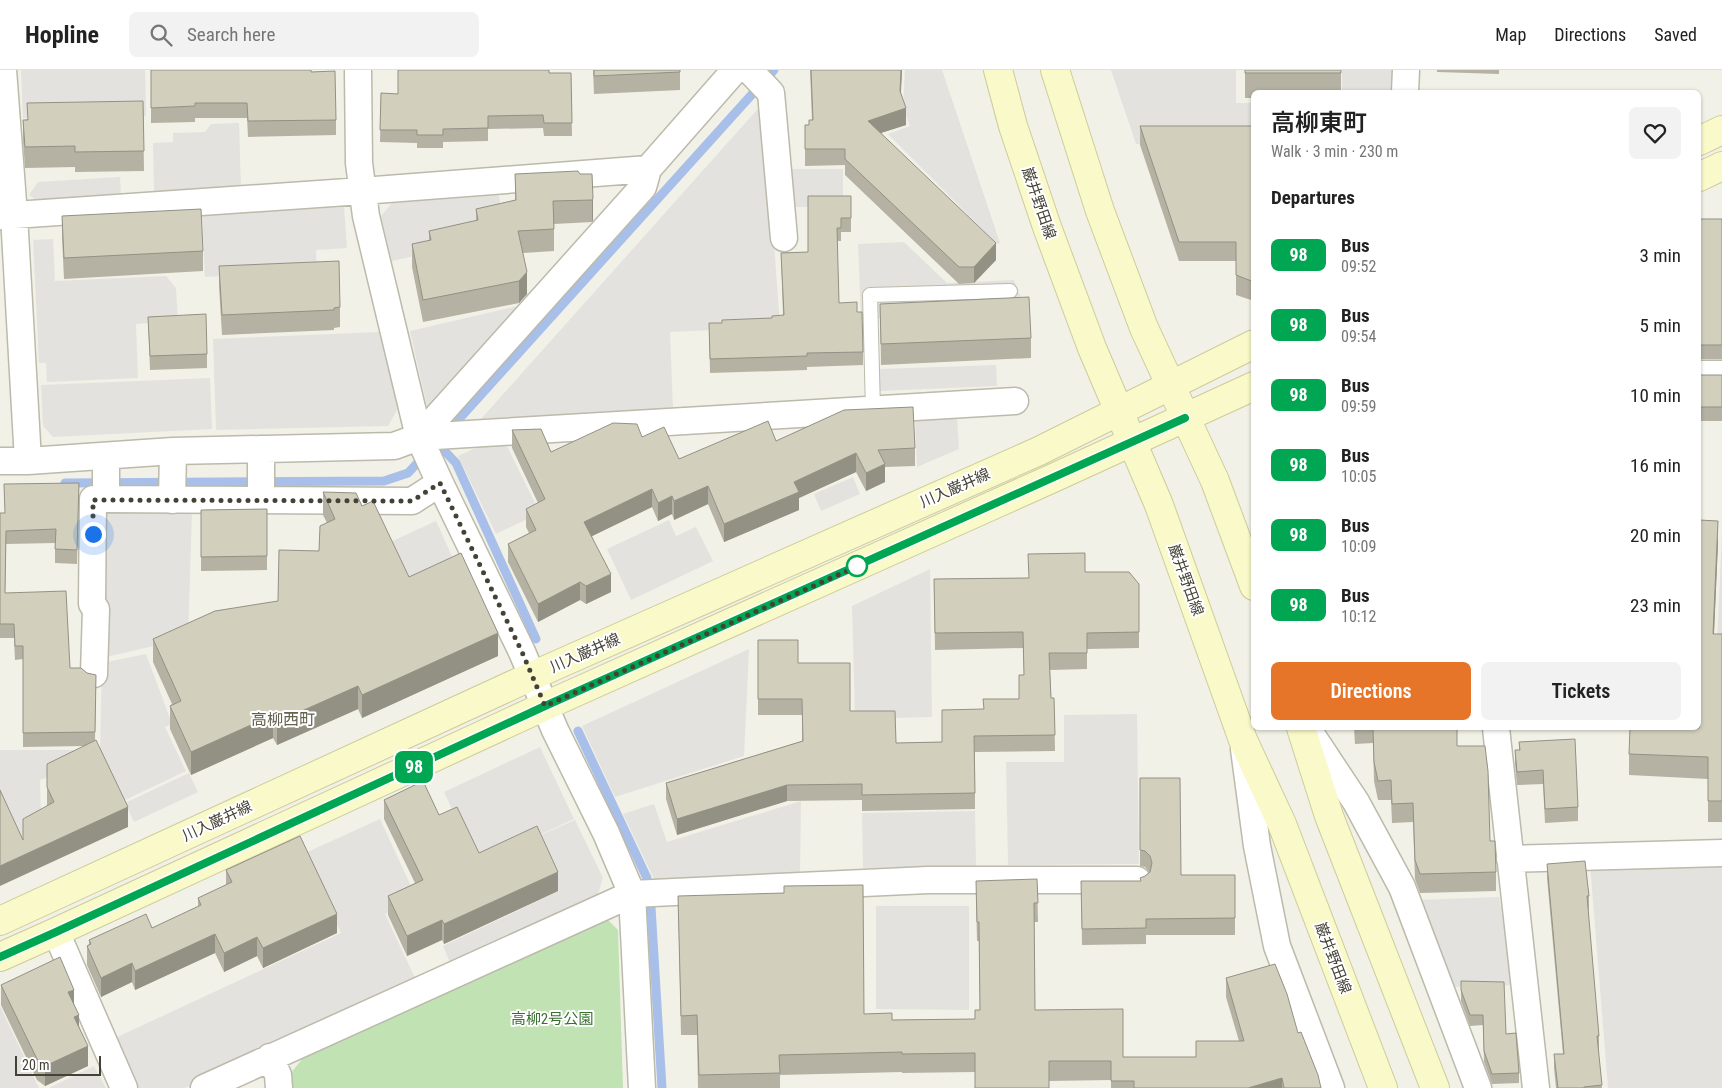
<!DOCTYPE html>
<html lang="en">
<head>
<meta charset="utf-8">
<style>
  :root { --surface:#fff; --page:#f2f2f2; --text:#222; --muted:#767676; --line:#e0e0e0; --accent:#e67429 }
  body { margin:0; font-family:"Roboto Condensed","Noto Sans JP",sans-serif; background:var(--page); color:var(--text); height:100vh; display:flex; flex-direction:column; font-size:19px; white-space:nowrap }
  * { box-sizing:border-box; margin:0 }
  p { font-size:16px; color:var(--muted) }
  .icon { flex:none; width:28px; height:28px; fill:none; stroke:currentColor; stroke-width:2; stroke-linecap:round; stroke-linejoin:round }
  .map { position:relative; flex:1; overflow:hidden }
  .details { position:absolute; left:1251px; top:20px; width:450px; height:640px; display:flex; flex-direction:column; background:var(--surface); border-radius:8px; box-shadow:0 1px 4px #0004 }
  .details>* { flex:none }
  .badge { padding:0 10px; border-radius:8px; font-size:18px; line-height:32px }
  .scale { position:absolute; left:15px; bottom:12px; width:86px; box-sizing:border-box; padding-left:5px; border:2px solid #444236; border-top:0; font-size:14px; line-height:18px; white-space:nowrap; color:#444236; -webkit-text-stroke:4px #fff; paint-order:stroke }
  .you { position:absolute; width:25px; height:25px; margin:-12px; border:4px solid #fff; border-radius:50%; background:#1a73e8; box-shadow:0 0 0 8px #1a73e833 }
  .map>.badge { position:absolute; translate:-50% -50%; box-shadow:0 0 0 2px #fff }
  h2 { padding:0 20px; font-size:19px; line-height:45px }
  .round { display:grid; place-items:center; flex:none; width:52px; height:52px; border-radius:8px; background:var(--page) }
  .overview { display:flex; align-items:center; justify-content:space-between; height:85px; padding:0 20px }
  h1 { font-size:24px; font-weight:600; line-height:38px }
  .primary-button { display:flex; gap:10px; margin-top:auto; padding:10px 20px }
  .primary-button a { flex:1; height:58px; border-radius:8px; background:var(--accent); color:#fff; font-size:20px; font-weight:600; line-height:58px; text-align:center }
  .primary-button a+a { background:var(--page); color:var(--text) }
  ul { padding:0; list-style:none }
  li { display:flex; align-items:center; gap:15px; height:70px; padding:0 20px }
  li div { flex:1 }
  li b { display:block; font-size:19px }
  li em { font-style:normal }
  li .badge { min-width:55px; font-weight:700; text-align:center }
  header { display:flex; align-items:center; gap:30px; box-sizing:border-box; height:70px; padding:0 25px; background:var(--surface); border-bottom:1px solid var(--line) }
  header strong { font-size:24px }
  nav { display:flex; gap:28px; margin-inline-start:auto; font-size:18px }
  .search { width:350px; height:45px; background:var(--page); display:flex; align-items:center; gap:12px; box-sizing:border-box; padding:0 18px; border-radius:8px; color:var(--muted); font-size:19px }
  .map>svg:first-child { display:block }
  .green { fill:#c1e2b3 }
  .parking { fill:#e3e2de }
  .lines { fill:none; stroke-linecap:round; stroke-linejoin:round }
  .stream { stroke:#a8bfe9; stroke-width:9 }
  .lane-casing { stroke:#bcbaaa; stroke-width:16 }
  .street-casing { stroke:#bcbaaa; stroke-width:29 }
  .secondary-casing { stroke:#cdcc9a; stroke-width:30 }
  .lane { stroke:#fff; stroke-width:14 }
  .street { stroke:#fff; stroke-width:26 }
  .secondary { stroke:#f9f9c9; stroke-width:28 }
  .wall { fill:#b5b2a3 }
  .shaded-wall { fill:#939184 }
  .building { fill:#d2cfbd; stroke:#939184 }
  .line-casing { stroke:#fff; stroke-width:11 }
  .line { stroke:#00a651; stroke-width:8 }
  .walk { stroke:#444236; stroke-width:5; stroke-dasharray:0 9 }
  .stop-dot { fill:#fff; stroke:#00a651; stroke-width:2.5 }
  .labels { text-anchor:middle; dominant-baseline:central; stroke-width:4; stroke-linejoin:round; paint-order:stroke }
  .street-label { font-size:15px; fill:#444236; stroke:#fff }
  .park-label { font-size:15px; fill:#38702f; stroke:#fff }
  .neighbourhood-label { font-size:16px; fill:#66624f; stroke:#fff }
</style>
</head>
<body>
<header>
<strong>Hopline</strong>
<div class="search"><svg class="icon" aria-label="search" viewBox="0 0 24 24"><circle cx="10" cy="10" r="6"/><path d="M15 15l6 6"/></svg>Search here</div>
<nav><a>Map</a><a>Directions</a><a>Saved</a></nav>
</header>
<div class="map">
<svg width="1722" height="1018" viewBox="0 0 1722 1018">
  <rect width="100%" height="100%" fill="#f2f1e7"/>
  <path class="green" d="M608 850 618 860 623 1018H291L290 1004 307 983Z"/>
  <path class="parking" d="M21 0H145L146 46 23 48Z
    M905 0H942L1000 173 997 174 888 64 910 56 903 37Z
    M1111 0H1236V33H1254V74H1136Z
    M1342 0H1393V22H1342Z
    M764 32 780 257 670 262 673 338 481 349Z
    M239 53 241 117 154 122 153 73 173 72V63L205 62 211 54Z
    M785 99H843V137H786Z
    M120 107 121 127 39 132 29 125 38 112Z
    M499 125 502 148 476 172 392 191 381 146 392 133Z
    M344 137 347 178 316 180 317 201 205 207 202 145Z
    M53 169 55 211 166 206 176 218 178 251 136 254 138 308 47 312 46 293H39L33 170Z
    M904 172 947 213 1014 210 1027 242 861 249 858 174Z
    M531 233 429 345 410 261Z
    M379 262 400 335 388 356 216 360 213 269Z
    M996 295 997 316 880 321 879 299Z
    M210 308 212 359 53 367 43 356 41 315Z
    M957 345 959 379 917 397 915 346Z
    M505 372 540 443 496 464 458 386 487 373Z
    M853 407 860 424 821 441 814 424Z
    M106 438 192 440 188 568 102 588Z
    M669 450 676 466 696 457 713 491 631 530 607 479Z
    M436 451 459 502 409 525 386 474Z
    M1722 463V573H1717Z
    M930 499 932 647 855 649 852 536Z
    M749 579 744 686 615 727 582 656Z
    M146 584 172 654 165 657 186 701 123 731 100 680 102 593Z
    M1137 644 1139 794 1008 795 1006 692H1064V645Z
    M540 677 574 749 477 794 444 722Z
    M0 680H95L98 690 40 710 41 744 28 763 20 767 0 727Z
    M189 703 198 722 134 752 125 733Z
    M801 731 800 804 655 811 623 744 654 734 667 772Z
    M975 741 976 796 863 798 862 743Z
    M380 749 417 829 385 844 416 910 185 1018H136L113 969 341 863 303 784Z
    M575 750 603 808 597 827 451 895 443 876 559 821 534 768Z
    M1722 792V1018H1608L1590 794Z
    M1499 827 1517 915 1450 917 1417 830Z
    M876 836H969V940L876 939Z
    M0 936 39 1018H0Z
    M94 996 106 1018H49Z"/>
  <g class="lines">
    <path class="stream" d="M450 359 774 0
      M437 373 456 393 536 569
      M65 413 384 411 408 403 424 386
      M578 661 647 808
      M651 837 662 1018"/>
    <g class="lane-casing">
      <path id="lane" d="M873 340 870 225 1010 221"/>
    </g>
    <g class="street-casing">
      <path id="street" d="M3 0 14 145 28 391
        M358 0 359 93 366 146 419 367 440 413 522 582 555 660 606 763 632 824 642 1018
        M749 0 771 23 784 168
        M1405 22 1406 0
        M0 146 362 121 648 99
        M1699 304H1722
        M419 367 643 117 648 99 735 0
        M261 379V431
        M0 391H28L173 381 394 376 419 367 1015 331
        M106 429 412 431 440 413
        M172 430 173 381
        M94 604 96 539 92 534 93 429H106V386
        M1307 658 1356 732 1402 817 1478 1018
        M1496 658 1536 1018
        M1244 679 1257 776 1277 876 1331 1018
        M1510 789 1722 783
        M56 862 124 1018
        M270 987 278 1005 279 1018
        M204 1018 632 824 928 810H1137"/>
    </g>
    <g class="secondary-casing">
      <path id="secondary" d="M998 0 1013 56 1047 157 1092 278 1159 435 1243 670 1282 754 1383 1018
        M1055 0 1100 141 1144 258 1215 411 1254 516
        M1699 71 1722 60
        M1699 107 1722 96
        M1301 658 1329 746 1435 1018
        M0 851 532 606 1039 381 1254 274
        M0 887 56 862 545 636 1051 409 1254 316"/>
    </g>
    <use href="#lane" class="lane"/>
    <use href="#street" class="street"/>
    <use href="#secondary" class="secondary"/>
  </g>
  <path class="wall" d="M151 0 311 2 336 50V65L248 67 247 48H195V52L151 53Z
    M593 0H680V20L594 24Z
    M810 0H902L901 23 906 55 881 63 996 190 974 213 959 214 845 105V95L805 96V55H809L812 50Z
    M1245 0H1341V22H1254V28H1245Z
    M1437 0H1499V4L1437 2Z
    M549 3H571L572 66H544L543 58 488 59V71L443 72V78H417V73L380 72 381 23 398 24Z
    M143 31 144 101 75 102V97L25 98 23 70V50Z
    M1140 56H1254V231L1236 225V191H1179L1140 75Z
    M515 104H592L593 150 592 152 554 154V181L523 183 527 224 519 233 423 252 412 197V174L429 171V161L476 151V139L515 130Z
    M851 126V162H841V171H837L839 233 857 242 863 282V295L807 297V300L710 303 709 253H722L772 248 783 245 781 183 808 182Z
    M62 146 203 181V201L64 209 62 167Z
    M1699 149H1722V289H1699Z
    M219 196 340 237V257L334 258V260L222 265 219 216Z
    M880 234 1031 268V288L881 295Z
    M148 247 207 284V298L150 300Z
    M1699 305H1722V351H1699Z
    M512 360 551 382 642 367 679 389 776 371 915 378V396L885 397V412L866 421 856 402 799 428V440L724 472 708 434 674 450 672 444 658 451 652 437 592 466 611 522 586 534 580 530 538 552 508 492V474L529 463 526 457V439L538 433 512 378Z
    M79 413 77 494 55 493V473L6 474 5 523 70 598 87 603 96 605 95 671 128 757 23 770 47 736V694L85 676 23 677V589L15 590 14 568H0V443H5Z
    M323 422 362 436 409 507 498 586 362 648 358 639 277 675 273 668 191 705 170 659V636L172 634 153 592V569L278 531 319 481 327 453 323 445Z
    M267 439V500L201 501V440Z
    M1718 473 1714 564H1722V752H1708V709L1629 705V684Z
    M1085 502 1139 514V578L1087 579V599L1050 600 1051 628H1054L1055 681 975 682V739L862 741V730L787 731 677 765 666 729V713L802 671V645H758V570L798 593 850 641 896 673 942 672 983 639 1019 629V605H1024L1023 578 935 580 934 509 1028 508Z
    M1354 658H1457V676L1490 771 1496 802V821L1420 823 1415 809 1413 752 1392 753 1391 730H1378L1374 711 1373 673 1355 674Z
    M1519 672 1578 737V751L1545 753 1543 714 1517 715 1515 694V680H1519Z
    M1140 708 1181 805H1235V865H1146V874L1082 875 1081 811H1141L1149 802 1145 797 1140 796Z
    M384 730 439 745 479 783 558 821 444 874 442 870 407 886 388 845V826L415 813 384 749Z
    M1547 794 1589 826V840H1588L1599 966V979H1598L1602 1018H1556L1554 998V984H1563L1547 808Z
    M226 800 337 863 263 898 257 886 224 902 215 883 135 920 132 912 101 927 87 895V876L89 874V870L152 858 198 837V828L226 815Z
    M1037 809 1038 852H1034L1035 940 1123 987H1196L1239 971 1226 927V908L1298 963 1321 1018H1111V1010L1049 1011 975 1002 902 1003V1002L780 1005V1018H698L697 965H681L678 826 864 944 892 950 975 949 980 940 979 871H977L976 830Z
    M1461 911 1506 964 1519 1003V1013L1492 1014 1484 992 1483 955 1470 956 1461 931Z
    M1 915 74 933 88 996 45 1016 37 1010 1 935Z"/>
  <path class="shaded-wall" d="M901 0H902L900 37V21Z
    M906 38V55L868 67V51Z
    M593 128V150L592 152V130Z
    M996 173V190L974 213V197Z
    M527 202V224L519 233V211Z
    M856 383V402L799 428V440L724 472V454L794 412Z
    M885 394V412L866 421V403Z
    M708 416V434L674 450V431Z
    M652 419V437L584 470V452Z
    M672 426V444L658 451V433Z
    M1718 451V473L1713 585V564Z
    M611 504V522L586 534V516Z
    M580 512V530L538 552V534Z
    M498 563V586L362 648V625Z
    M358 616V639L277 675V652Z
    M273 645V668L191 705V682Z
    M787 715V731L677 765V749Z
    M128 737V757L0 816V796Z
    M558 802V821L444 874V854Z
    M337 844V863L263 898V878Z
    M442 850V870L407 886V866Z
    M215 864V883L135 920V901Z
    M257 867V886L224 902V883Z
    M132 893V912L101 927V908Z
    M74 920V940L68 922Z
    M79 945V965L74 947Z
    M88 976V996L45 1016V996Z
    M1282 1008V1018H1248Z"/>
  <path class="building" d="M151 0H311V2L335 1 336 50 248 51 247 33H195V36L151 38Z
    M398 0H549V3H571L572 53H544L543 45 488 46V58L443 59V65H417V60H380L381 23 398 24Z
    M594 0H680V2L594 6Z
    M811 0H901L900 21 906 38 868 51 996 173 974 197H959L845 89V79H805V55H809V50H813Z
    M1245 0H1341V3H1245Z
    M143 31 144 81 75 82V76L25 77 23 50H28L27 33Z
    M1140 56H1254V212L1236 205V172H1179Z
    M578 101 580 104H592L593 128 592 130 553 131 554 159 518 161 527 202 519 211 423 230 412 174 431 170 429 161 478 150 476 139 516 130 515 104Z
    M808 126H851V148H841V158H837L839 233 857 232V242H862L863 282 807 283V286L710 289 709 253H722V250L772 248V246L784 245 781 183 808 182Z
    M201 139 203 181 64 188 62 146Z
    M1699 149H1722V275H1699Z
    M339 191 340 237 334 238V240L222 245 219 196Z
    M1029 227 1031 268 881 274 880 234Z
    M206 244 207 284 150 286 148 247Z
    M1699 305H1722V337H1699Z
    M913 337 915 378 878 380 885 394 866 403 856 383 794 412 799 422 724 454 708 416 674 431 672 426 658 433 652 419 584 452 611 504 586 516 580 512 538 534 508 474 536 460 526 439 545 429 512 360 541 359 551 382 613 353 637 354 642 367 664 357 679 389 768 351 776 371 844 340Z
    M79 413 77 480 55 479 56 459 6 461 5 523 66 521 70 598H81L87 603 96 605 95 662 23 663V576H15L14 554H0V443H5L4 414Z
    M323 422 356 423 362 436 373 431 409 507 461 483 498 563 362 625 358 616 277 652 273 645 191 682 170 636 181 631 153 569 215 541 278 531 279 480 319 481 320 456 335 449Z
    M267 439V486L201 487V440Z
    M1699 450 1718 451 1713 564H1722V731H1708V687L1629 684 1630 658H1699Z
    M1085 483V502H1129L1139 514V562L1087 563V583H1049L1051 628H1054L1055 665 974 666 975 723 862 725V714L787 715 677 749 666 713 803 671 802 629H758V570H798V593H850V641H895L896 673 942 672V640L984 639 983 629H1019V605H1024L1023 562 935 563 934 509 1029 508 1028 484Z
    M1373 658H1457V676H1485L1488 701 1490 771H1495L1496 802 1420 804 1415 790 1413 733 1392 734 1391 710 1378 711 1374 692Z
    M1575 669 1578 737 1545 739 1543 700 1517 702 1515 680H1520L1519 672Z
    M96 670 128 737 0 796V720L23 770V749L54 732 47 717V694Z
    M1140 708H1180L1181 805H1235V848L1146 849V858L1082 859 1081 811H1141L1140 808 1145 806 1150 802 1152 793 1150 786 1145 781 1140 780Z
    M423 711 439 745 457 737 479 783 537 756 558 802 444 854 442 850 407 866 388 826 423 810 384 730Z
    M300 766 337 844 263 878 257 867 224 883 215 864 135 901 132 893 101 908 87 876 91 874 89 870 146 844 152 858 201 835 198 828 232 812 226 800Z
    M1585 791 1589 826H1587L1599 966H1597L1602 1015 1584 1017V1018H1558L1554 984H1564L1547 794Z
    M1037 809 1038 833H1034L1035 940 1123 939V987H1196V971H1244L1226 908 1275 894 1287 924 1298 963 1301 962 1318 1005 1321 1018H1284L1282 1008 1248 1018H1134V1011H1111V991H1049V1018H975V983L902 984V982L779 985 780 1003 699 1005 697 945 681 946 678 826 784 823V816L863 815 864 944 892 943V950L975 949V940H980L979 852H977L976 811Z
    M60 887 74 920 68 922 79 945 74 947 88 976 45 996 37 989 1 915Z
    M1461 911 1504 912 1506 964 1516 963 1519 1003 1492 1004 1484 981 1483 945H1470L1461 920Z"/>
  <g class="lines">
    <g class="line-casing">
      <path id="line" d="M0 887 56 862 545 636 1185 348"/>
    </g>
    <use href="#line" class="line"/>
    <path class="walk" d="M93 464V430L412 431 440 413 522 582 545 636 858 496H857"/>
  </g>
  <circle class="stop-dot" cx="857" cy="496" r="10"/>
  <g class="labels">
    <g class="street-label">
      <text transform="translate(1039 133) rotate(71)">巌井野田線</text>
      <text transform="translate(955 418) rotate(-24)">川入巌井線</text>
      <text transform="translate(1186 510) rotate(70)">巌井野田線</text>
      <text transform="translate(585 583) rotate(-24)">川入巌井線</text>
      <text transform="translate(217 751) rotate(-25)">川入巌井線</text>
      <text transform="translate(1333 888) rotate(69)">巌井野田線</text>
    </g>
    <g class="park-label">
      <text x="552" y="949">高柳2号公園</text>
    </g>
    <g class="neighbourhood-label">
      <text x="283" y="649">高柳西町</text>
    </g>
  </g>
</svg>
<div class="scale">20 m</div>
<div class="you" style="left:93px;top:464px"></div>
<b class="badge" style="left:414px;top:697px;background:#00a651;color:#fff">98</b>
<section class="details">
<div class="overview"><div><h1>高柳東町</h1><p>Walk · 3 min · 230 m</p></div><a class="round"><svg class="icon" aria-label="heart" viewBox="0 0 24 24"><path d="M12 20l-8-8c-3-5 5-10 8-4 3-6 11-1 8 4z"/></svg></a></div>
<h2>Departures</h2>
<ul>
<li><span class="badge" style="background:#00a651;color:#fff">98</span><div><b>Bus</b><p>09:52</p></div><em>3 min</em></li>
<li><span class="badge" style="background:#00a651;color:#fff">98</span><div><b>Bus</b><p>09:54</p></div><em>5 min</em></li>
<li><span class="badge" style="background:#00a651;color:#fff">98</span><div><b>Bus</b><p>09:59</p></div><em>10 min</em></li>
<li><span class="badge" style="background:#00a651;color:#fff">98</span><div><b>Bus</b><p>10:05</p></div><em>16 min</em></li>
<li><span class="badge" style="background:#00a651;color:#fff">98</span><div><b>Bus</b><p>10:09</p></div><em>20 min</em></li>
<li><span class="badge" style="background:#00a651;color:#fff">98</span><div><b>Bus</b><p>10:12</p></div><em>23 min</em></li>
</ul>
<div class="primary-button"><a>Directions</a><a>Tickets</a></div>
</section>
</div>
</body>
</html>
